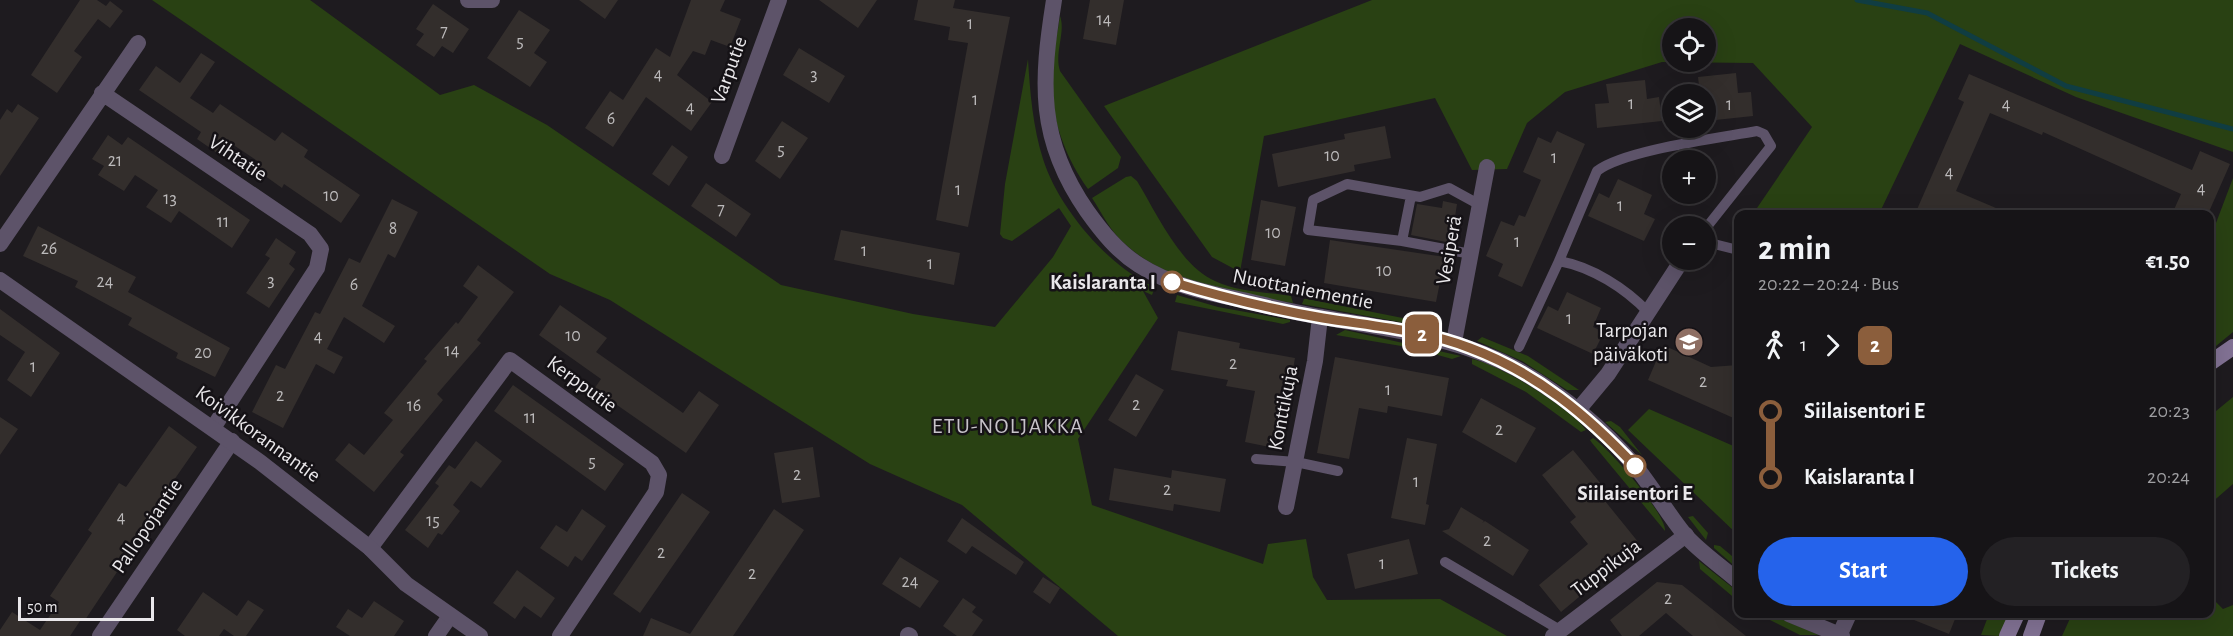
<!DOCTYPE html>
<html lang="en">
<head>
<meta charset="utf-8">
<style>
  :root { --surface:#161417; --page:#232124; --text:#f1f3f6; --muted:#9e9ea1; --line:#353336; --accent:#2563eb }
  body { margin:0; font-family:"Alegreya Sans",sans-serif; background:var(--page); color:var(--text); height:100vh; display:flex; flex-direction:column; font-size:22px; white-space:nowrap }
  * { box-sizing:border-box; margin:0 }
  p { font-size:20px; color:var(--muted) }
  .icon { flex:none; width:33px; height:33px; fill:none; stroke:currentColor; stroke-width:2; stroke-linecap:round; stroke-linejoin:round }
  .map { position:relative; flex:1; overflow:hidden }
  .panel { position:absolute; left:1734px; top:210px; width:480px; height:408px; display:flex; flex-direction:column; background:var(--surface); border-radius:12px; box-shadow:0 6px 24px #0002,0 0 0 2px var(--line) }
  .panel>* { flex:none }
  .badge { padding:0 12px; border-radius:9px; font-size:21px; line-height:39px }
  .tools { position:absolute; left:1662px; top:18px; display:grid; gap:12px }
  .tools a { display:grid; place-items:center; width:54px; height:54px; border-radius:50%; background:var(--surface); box-shadow:0 6px 24px #0002,0 0 0 2px var(--line); font-size:30px }
  .scale { position:absolute; left:18px; bottom:15px; width:136px; box-sizing:border-box; padding-left:6px; border:3px solid #eae8eb; border-top:0; font-size:16px; line-height:21px; white-space:nowrap; color:#eae8eb; -webkit-text-stroke:4px #151216; paint-order:stroke }
  .map>.badge { position:absolute; translate:-50% -50%; box-shadow:0 0 0 3px #fff }
  .legs { display:flex; align-items:center; gap:9px; height:66px; padding:0 24px; font-size:20px }
  .legs p { margin-inline-start:auto }
  .head { display:flex; align-items:center; justify-content:space-between; height:102px; padding:0 24px }
  h1 { font-size:33px; font-weight:600; line-height:45px }
  .action { display:flex; gap:12px; margin-top:auto; padding:12px 24px }
  .action a { flex:1; height:69px; border-radius:36px; background:var(--accent); color:#fff; font-size:24px; font-weight:600; line-height:69px; text-align:center }
  .action a+a { background:var(--page); color:var(--text) }
  ul { padding:0 24px; list-style:none }
  li { display:flex; align-items:center; gap:21px; height:66px; font-size:22px }
  li i { display:grid; place-items:center; width:9px; height:100%; margin:0 8px; background:currentColor }
  li i::after { content:''; width:15px; height:15px; margin:-8px; border:4px solid; border-radius:50%; background:var(--surface) }
  li p { margin-inline-start:auto }
  li:first-child i { background:linear-gradient(#0000 50%,currentColor 0) }
  li:last-child i { background:linear-gradient(currentColor 50%,#0000 0) }
  .map>svg:first-child { display:block }
  .green { fill:#294113; fill-rule:evenodd }
  .lines { fill:none; stroke-linecap:round; stroke-linejoin:round }
  .stream { stroke:#103d42; stroke-width:5 }
  .building { fill:#332e2c }
  .service { stroke:#5d5369; stroke-width:10 }
  .minor { stroke:#5d5369; stroke-width:16 }
  .tertiary { stroke:#5d5369; stroke-width:16 }
  .secondary { stroke:#827294; stroke-width:16 }
  .line-1-casing { stroke:#fff; stroke-width:14 }
  .line-1 { stroke:#8b5e3c; stroke-width:9 }
  .stop-1-dot { fill:#fff; stroke:#8b5e3c; stroke-width:3 }
  .labels { text-anchor:middle; dominant-baseline:central; stroke-width:5; stroke-linejoin:round; paint-order:stroke }
  .number-label { font-size:18px; fill:#bcbabb }
  .street-label { font-size:21px; fill:#eae8eb; stroke:#151216 }
  .stop-label { font-size:21px; font-weight:bold; fill:#eae8eb; stroke:#151216; text-anchor:end }
  .poi-label { font-size:21px; fill:#eae8eb; stroke:#151216; text-anchor:end }
  .neighbourhood-label { font-size:22px; letter-spacing:1.5px; fill:#c7c3c9; stroke:#151216 }
</style>
</head>
<body>
<div class="map">
<svg width="2233" height="636" viewBox="0 0 2233 636">
  <rect width="100%" height="100%" fill="#1e1b1f"/>
  <path class="green" d="M152 0H310L440 95 474 85 547 125 781 285 913 314 995 327 1053 257 1071 226 1059 208 1012 241 1003 238 1000 234 1005 184 1028 59C1030 93 1033 127 1043 159 1058 207 1108 267 1155 287L1152 295 1143 291 1158 318 1078 439 1092 505 1263 564 1268 544 1306 539 1313 577 1327 600 1440 599 1507 636H1118L962 505 870 464 610 300 550 274Z
    M1372 0H2233V152L2076 97 1960 44 1879 214H1767L1757 208 1812 127 1753 63 1662 62 1565 92 1527 123 1507 169 1472 170 1435 98 1264 136 1240 272 1212 257 1104 106ZM1672 28H1706V62H1672Z
    M1060 16C1066 32 1054 53 1060 71L1121 157 1118 168 1088 189C1067 160 1054 125 1051 90 1049 67 1057 39 1060 16Z
    M1126 177 1131 176 1137 181C1156 212 1180 266 1215 281 1237 292 1267 292 1291 296L1293 303C1236 292 1168 284 1124 243 1110 231 1102 213 1092 198Z
    M2233 178V332L2210 351V239Z
    M1177 295 1218 307 1290 320V322L1283 324 1175 302Z
    M1304 299H1307L1438 325 1432 328 1302 304Z
    M1345 330 1461 356 1452 359 1413 348 1336 335Z
    M1482 337 1528 356 1579 390H1567L1522 361 1477 341Z
    M1472 359C1499 364 1571 408 1586 430L1581 432 1526 392 1472 364Z
    M2233 397V484L2210 504V416Z
    M1649 409 1738 448V535L1628 430Z
    M1611 421 1620 427 1642 455 1605 422Z
    M1593 438C1609 448 1667 515 1665 531L1592 443 1590 440Z
    M1693 516 1708 533 1706 540 1688 517Z
    M1714 545 1720 546 1738 561V569L1714 548Z
    M1699 561 1738 592V601L1700 569Z
    M2210 596 2223 609 2233 605V636H2062L2072 614H2210Z
    M1758 614H1769L1819 635H1800Z
    M1989 614H2009L1999 636 1981 635Z"/>
  <g class="lines">
    <path class="stream" d="M1857 0 1927 13 2066 86 2233 129"/>
  </g>
  <path class="building" d="M80 0H97L106 6 110 1 123 11 110 28 98 19 74 51 82 57 57 93 31 75Z
    M579 0H618L605 19Z
    M691 0H725L720 11 741 19 730 47 711 40 705 55 693 51 677 75 712 102 691 131 646 97 613 147 585 128 610 91 623 100 656 48 670 57Z
    M819 0H877L858 28Z
    M918 0H955L953 8 1010 17 968 227 936 220 968 43 948 40 950 27 914 20Z
    M1090 0H1124L1116 45 1083 39Z
    M433 4 469 29 453 53 442 46 434 57 416 45 424 34 416 29Z
    M519 10 550 30 534 53 547 62 530 87 487 58Z
    M799 48 845 76 829 103 783 75Z
    M201 53 215 62 190 98 213 113 220 104 275 141 282 132 308 150 304 157 360 195 341 223 284 184 282 188 254 168 259 162 232 144 223 157 197 139 201 132 139 90 156 66 180 83Z
    M1736 73 1738 93 1751 92 1753 116 1706 121V94H1700L1698 77Z
    M1969 74 2192 170 2200 151 2230 164 2208 214H2172L2181 194 2043 132 2042 135 1990 113 1956 191 2010 214H1915L1964 102 1958 99Z
    M1645 80 1647 99 1659 97 1662 121 1597 128 1595 104 1609 103 1606 84Z
    M18 104 39 118 0 176V120L7 109 12 113Z
    M782 121 808 138 780 179 755 161Z
    M1385 126 1391 158 1354 165 1355 171 1278 187 1272 154 1345 139 1344 134Z
    M1557 131 1585 144 1522 287 1498 276 1503 264 1486 256 1501 221 1514 226 1519 215 1525 217 1541 180 1523 172 1538 137 1551 143Z
    M108 135 122 145 128 137 250 220 232 248 179 211 171 223 146 207 158 190 135 175 124 191 98 175 104 166 92 159Z
    M672 145 688 157 669 186 652 174Z
    M1618 179 1652 195 1644 214 1655 219 1644 241 1588 216 1599 193 1609 198Z
    M706 183 751 214 736 237 691 206Z
    M392 199 418 212 395 258 388 254 362 306 395 326 384 343 344 317 327 349 343 357 334 374 316 364 283 428 252 412 276 365 285 369 315 312 320 314 349 258 360 263Z
    M1261 200 1296 207 1285 266 1251 260Z
    M1443 201 1457 204 1451 243 1411 235 1417 204 1442 208Z
    M38 226 136 277 128 292 230 348 215 377 176 358 178 353 128 325 132 318 75 287 78 281 23 256Z
    M841 230 960 253 954 285 834 260Z
    M276 238 296 252 289 264 295 269 269 308 246 293 270 258 265 255Z
    M1330 240 1445 257 1436 302 1324 283Z
    M478 265 514 292 477 340 481 343 437 394 443 400 400 452 404 455 374 492 335 460 349 443 364 455 393 420 384 413 427 361 424 359 456 322 458 324 478 297 463 286Z
    M1567 292 1601 308 1593 327 1604 332 1593 354 1537 328 1548 306 1558 311Z
    M560 305 607 338 596 352 683 413 699 391 719 405 686 453 594 389 601 379 539 335Z
    M0 309 60 353 31 397 7 380 25 352 0 335Z
    M1178 331 1240 343 1239 348 1295 358 1279 449 1245 442 1255 391 1226 386 1228 380 1171 370Z
    M1663 345 1711 367 1738 365V420L1648 380Z
    M1335 357 1449 378 1442 416 1388 406 1387 413 1359 408 1349 459 1317 453Z
    M1136 374 1164 390 1136 437 1108 420Z
    M513 385 624 464 605 491 494 411Z
    M1481 398 1536 428 1516 463 1462 432Z
    M0 417 18 429 0 455Z
    M169 426 197 447 112 569 117 572 85 620 82 618 70 636H0V630L12 612 40 630 59 602 50 596 92 533 88 530 119 483 126 487Z
    M1407 438 1437 444 1426 504 1429 505 1425 525 1391 518Z
    M476 441 502 461 481 488 471 481 453 505 460 511 442 535 438 533 428 548 405 530 439 486 435 483 449 465 455 469Z
    M813 447 820 497 782 503 774 453Z
    M1573 450 1611 496 1605 501 1639 543 1589 585 1591 587 1561 612 1539 585 1588 544 1570 522 1576 517 1542 475Z
    M1114 468 1171 478 1172 470 1226 479 1220 512 1174 504 1173 511 1109 500Z
    M682 493 710 512 640 613 613 594Z
    M1461 507 1484 521 1482 523 1485 521 1529 550 1513 576 1442 531 1449 529Z
    M582 509 606 526 582 561 575 556 568 567 540 548 556 525 567 532Z
    M774 509 804 530 733 636H643L651 618 690 634Z
    M962 518 1024 562 1016 575 972 546 966 554 947 541Z
    M1409 539 1418 574 1355 589 1347 554Z
    M900 557 939 581 920 608 882 584Z
    M517 570 555 598 541 618 524 606 515 619 493 603Z
    M1043 577 1060 588 1050 604 1033 592Z
    M1657 582 1682 585 1746 636H1693L1666 613 1639 636H1622L1610 620Z
    M203 592 237 616 248 600 264 610 246 636H234L224 629 219 636H185L177 630Z
    M963 598 976 607 972 612 983 620 972 636H957L943 626Z
    M374 601 404 621 394 636H350L336 627 348 609 362 618Z
    M1899 614H1957L1949 634Z"/>
  <g class="lines">
    <path class="service" d="M1402 241 1411 196
      M1706 242 1738 250
      M1471 254 1402 241 1308 230 1313 200 1347 184 1420 197 1449 188 1480 205
      M1648 312C1625 288 1592 267 1559 261L1597 171C1624 150 1719 138 1757 131L1764 134 1771 146 1706 228
      M1519 347 1559 261
      M1256 459 1296 462 1338 471
      M1445 562 1560 630"/>
    <path class="minor" d="M468 0H492
      M102 93 310 234 321 249 317 268 213 428
      M722 156 779 0
      M0 244 138 43
      M1454 342 1487 167
      M1578 410 1608 374 1682 260
      M1286 507 1315 361 1320 317
      M370 548 510 360 652 463 659 475 656 492 560 636
      M908 635 910 636
      M100 636 232 441
      M436 636 450 616
      M1553 636 1686 535
      M1839 636 1849 614"/>
    <path class="tertiary" d="M1054 0C1041 82 1037 139 1087 211 1102 232 1117 251 1139 265 1170 285 1207 293 1243 300 1269 306 1295 313 1322 317 1390 330 1457 336 1519 370 1563 395 1602 427 1635 466 1653 488 1667 513 1685 535 1700 552 1721 566 1738 581
      M0 280 260 462 370 548 406 584 480 636
      M1789 614 1842 636"/>
    <path class="secondary" d="M2210 363 2233 347
      M2007 636 2017 614
      M2031 636 2039 614"/>
  </g>
  <g class="lines">
    <g class="line-1-casing">
      <path id="line-1" d="M1172 282C1221 297 1272 309 1323 318 1372 326 1424 330 1470 348 1537 373 1587 415 1635 466"/>
    </g>
    <use href="#line-1" class="line-1"/>
  </g>
  <defs>
    <g id="school-disc" transform="scale(1.5)"><circle r="9.5" fill="#8d6e63" stroke="#151216"/><path d="M0-5L7-2L0 1L-7-2ZM-4 1L0 2.5L4 1V4Q0 6-4 4Z" fill="#fff"/></g>
  </defs>
  <g fill-rule="evenodd">
    <use href="#school-disc" x="1689" y="342"/>
  </g>
  <g class="stop-1-dot">
    <circle cx="1172" cy="282" r="10"/>
    <circle cx="1635" cy="466" r="10"/>
  </g>
  <g class="labels">
    <g class="number-label">
      <text x="1104" y="20">14</text>
      <text x="970" y="24">1</text>
      <text x="444" y="32">7</text>
      <text x="520" y="42">5</text>
      <text x="658" y="75">4</text>
      <text x="814" y="75">3</text>
      <text x="975" y="100">1</text>
      <text x="1631" y="104">1</text>
      <text x="1729" y="105">1</text>
      <text x="2006" y="105">4</text>
      <text x="690" y="108">4</text>
      <text x="611" y="119">6</text>
      <text x="781" y="150">5</text>
      <text x="1332" y="156">10</text>
      <text x="1554" y="158">1</text>
      <text x="115" y="161">21</text>
      <text x="1949" y="173">4</text>
      <text x="2201" y="189">4</text>
      <text x="958" y="190">1</text>
      <text x="331" y="196">10</text>
      <text x="170" y="199">13</text>
      <text x="1620" y="206">1</text>
      <text x="721" y="210">7</text>
      <text x="223" y="222">11</text>
      <text x="393" y="229">8</text>
      <text x="1273" y="233">10</text>
      <text x="1517" y="242">1</text>
      <text x="49" y="249">26</text>
      <text x="864" y="251">1</text>
      <text x="930" y="264">1</text>
      <text x="1384" y="271">10</text>
      <text x="271" y="281">3</text>
      <text x="105" y="282">24</text>
      <text x="354" y="285">6</text>
      <text x="1569" y="319">1</text>
      <text x="573" y="336">10</text>
      <text x="318" y="337">4</text>
      <text x="452" y="351">14</text>
      <text x="203" y="353">20</text>
      <text x="1233" y="364">2</text>
      <text x="33" y="367">1</text>
      <text x="1703" y="382">2</text>
      <text x="1388" y="390">1</text>
      <text x="280" y="396">2</text>
      <text x="1136" y="405">2</text>
      <text x="414" y="406">16</text>
      <text x="530" y="418">11</text>
      <text x="1499" y="430">2</text>
      <text x="592" y="462">5</text>
      <text x="797" y="475">2</text>
      <text x="1416" y="482">1</text>
      <text x="1167" y="490">2</text>
      <text x="121" y="518">4</text>
      <text x="433" y="521">15</text>
      <text x="1487" y="541">2</text>
      <text x="661" y="553">2</text>
      <text x="1382" y="564">1</text>
      <text x="752" y="574">2</text>
      <text x="910" y="582">24</text>
      <text x="1668" y="599">2</text>
    </g>
    <g class="street-label">
      <text transform="translate(729 70) rotate(-70)">Varputie</text>
      <text transform="translate(238 158) rotate(34)">Vihtatie</text>
      <text transform="translate(1449 250) rotate(-80)">Vesiperä</text>
      <text transform="translate(1303 289) rotate(11)">Nuottaniementie</text>
      <text transform="translate(582 384) rotate(36)">Kerpputie</text>
      <text transform="translate(1283 408) rotate(-79)">Konttikuja</text>
      <text transform="translate(258 434) rotate(36)">Koivikkorannantie</text>
      <text transform="translate(147 526) rotate(-56)">Pallopojantie</text>
      <text transform="translate(1606 568) rotate(-37)">Tuppikuja</text>
    </g>
    <g class="stop-label">
      <text x="1156" y="282">Kaislaranta I</text>
      <text x="1635" y="493" text-anchor="middle">Siilaisentori E</text>
    </g>
    <g class="poi-label">
      <text x="1668" y="330">Tarpojan<tspan x="1668" dy="24">päiväkoti</tspan></text>
    </g>
    <g class="neighbourhood-label">
      <text x="1008" y="426">ETU-NOLJAKKA</text>
    </g>
  </g>
</svg>
<div class="tools">
<a><svg class="icon" aria-label="locate" viewBox="0 0 24 24"><circle cx="12" cy="12" r="6"/><path d="M12 2v4M12 18v4M2 12h4M18 12h4"/></svg></a>
<a><svg class="icon" aria-label="layers" viewBox="0 0 24 24"><path d="M12 4l9 5-9 5-9-5zM3 14l9 5 9-5"/></svg></a>
<a>+</a>
<a>−</a>
</div>
<div class="scale">50 m</div>
<b class="badge" style="left:1422px;top:334px;background:#8b5e3c;color:#fff">2</b>
<section class="panel">
<div class="head"><div><h1>2 min</h1><p>20:22 – 20:24 · Bus</p></div><b>€1.50</b></div>
<div class="legs"><svg class="icon" aria-label="walk" viewBox="0 0 24 24"><circle cx="13" cy="4" r="2"/><path d="M13 8l-2 6 4 7M11 14l-3 7M7 12l3-4h3l4 4"/></svg>1<svg class="icon" aria-label="forward" viewBox="0 0 24 24"><path d="M9 5l7 7-7 7"/></svg><b class="badge" style="background:#8b5e3c;color:#fff">2</b></div>
<ul>
<li><i style="color:#8b5e3c"></i><b>Siilaisentori E</b><p>20:23</p></li>
<li><i style="color:#8b5e3c"></i><b>Kaislaranta I</b><p>20:24</p></li>
</ul>
<div class="action"><a>Start</a><a>Tickets</a></div>
</section>
</div>
</body>
</html>
